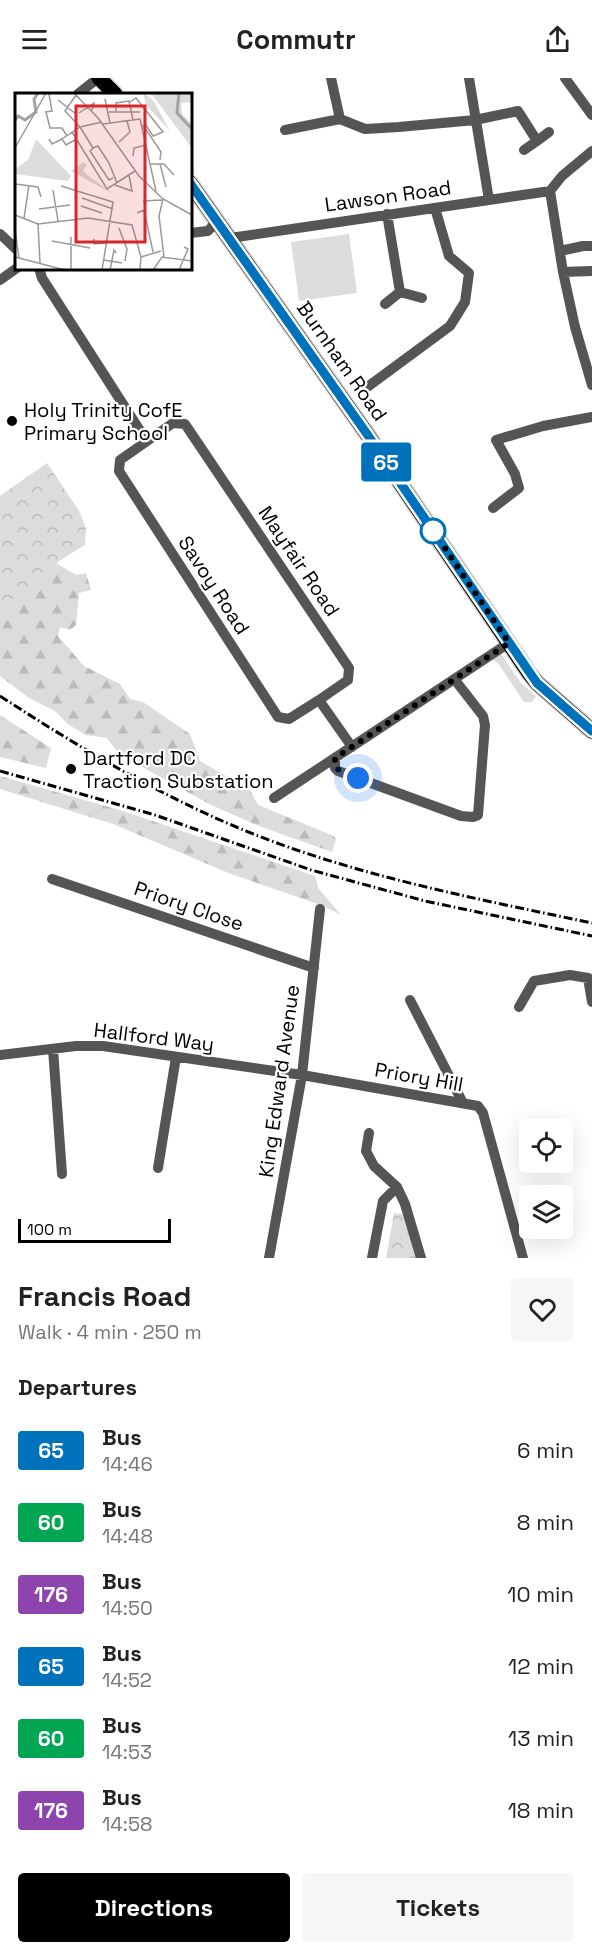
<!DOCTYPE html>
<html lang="en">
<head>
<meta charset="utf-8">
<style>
  :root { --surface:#fff; --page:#f6f6f6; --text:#222; --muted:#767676; --accent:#000 }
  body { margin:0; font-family:"Space Grotesk",sans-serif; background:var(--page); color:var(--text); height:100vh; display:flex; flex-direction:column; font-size:22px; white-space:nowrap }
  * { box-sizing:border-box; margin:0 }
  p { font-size:20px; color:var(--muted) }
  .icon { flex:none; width:33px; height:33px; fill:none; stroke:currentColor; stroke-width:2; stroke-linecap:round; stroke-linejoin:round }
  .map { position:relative; height:1180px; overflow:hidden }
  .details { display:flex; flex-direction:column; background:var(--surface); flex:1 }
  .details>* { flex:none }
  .badge { padding:0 12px; border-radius:4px; font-size:21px; line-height:39px }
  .fabs { position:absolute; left:519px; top:1041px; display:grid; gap:12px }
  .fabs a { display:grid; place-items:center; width:54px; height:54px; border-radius:6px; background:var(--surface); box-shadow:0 6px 24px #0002; font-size:30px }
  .scale { position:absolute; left:18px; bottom:15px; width:153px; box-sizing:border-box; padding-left:6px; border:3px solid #000; border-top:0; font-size:16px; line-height:21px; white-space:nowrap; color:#000; -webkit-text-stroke:4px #fff; paint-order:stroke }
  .you { position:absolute; width:30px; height:30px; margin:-15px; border:4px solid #fff; border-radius:50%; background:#1a73e8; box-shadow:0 0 0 9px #1a73e833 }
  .map>.badge { position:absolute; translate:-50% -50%; box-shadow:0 0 0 3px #fff }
  h2 { padding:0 18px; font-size:22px; line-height:54px }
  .round { display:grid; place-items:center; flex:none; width:63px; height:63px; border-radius:6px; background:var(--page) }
  .headline { display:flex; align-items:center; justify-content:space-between; height:102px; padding:0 18px }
  h1 { font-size:28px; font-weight:700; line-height:45px }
  .primary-button { display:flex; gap:12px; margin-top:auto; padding:12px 18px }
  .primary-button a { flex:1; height:69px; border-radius:6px; background:var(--accent); color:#fff; font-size:24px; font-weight:700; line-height:69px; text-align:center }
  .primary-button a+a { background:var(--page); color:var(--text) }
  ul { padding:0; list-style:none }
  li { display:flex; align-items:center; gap:18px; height:72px; padding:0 18px }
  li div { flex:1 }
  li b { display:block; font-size:22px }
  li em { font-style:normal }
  li .badge { min-width:66px; font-weight:700; text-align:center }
  header { display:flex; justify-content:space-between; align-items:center; height:78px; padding:0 18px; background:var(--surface); font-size:27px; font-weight:700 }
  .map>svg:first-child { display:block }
  .green { fill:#dcdcdc }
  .forest { fill:url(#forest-firs) }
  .park { fill:url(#park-crowns) }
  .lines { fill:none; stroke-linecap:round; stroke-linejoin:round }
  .primary-casing { stroke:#dbdbdb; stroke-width:18 }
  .minor { stroke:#555; stroke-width:10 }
  .primary { stroke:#000; stroke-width:15 }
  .rail { stroke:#000; stroke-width:3; stroke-dasharray:9 3 1.5 3; stroke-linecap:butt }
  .line-casing { stroke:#fff; stroke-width:14 }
  .line { stroke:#0072bc; stroke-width:9 }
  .walk { stroke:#000; stroke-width:6; stroke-dasharray:0 10.8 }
  .poi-dot { fill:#000; stroke:#fff; stroke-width:2 }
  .stop-dot { fill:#fff; stroke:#0072bc; stroke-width:3 }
  .labels { text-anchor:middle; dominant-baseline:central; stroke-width:4.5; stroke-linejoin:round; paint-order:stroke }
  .street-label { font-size:20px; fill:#000; stroke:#fff }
  .poi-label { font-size:20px; fill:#000; stroke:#fff; text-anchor:start }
  .inset-river { fill:none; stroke:#a3a3a3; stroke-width:3 }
  .inset-road { fill:none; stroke:#999; stroke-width:1.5 }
  .view { fill:#d62828; fill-opacity:0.15; stroke:#d62828; stroke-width:3 }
  .inset-edge { fill:none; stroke:#000; stroke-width:3 }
</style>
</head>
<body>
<header><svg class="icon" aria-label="menu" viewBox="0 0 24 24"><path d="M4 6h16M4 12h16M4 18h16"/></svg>Commutr<svg class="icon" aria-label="share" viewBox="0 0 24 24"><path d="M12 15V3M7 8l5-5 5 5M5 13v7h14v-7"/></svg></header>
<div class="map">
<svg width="592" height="1180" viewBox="0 0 592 1180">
  <defs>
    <pattern id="forest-firs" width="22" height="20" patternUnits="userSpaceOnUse" patternTransform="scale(1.5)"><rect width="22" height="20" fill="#dcdcdc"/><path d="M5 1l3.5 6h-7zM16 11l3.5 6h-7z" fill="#bbb"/></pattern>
    <pattern id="park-crowns" width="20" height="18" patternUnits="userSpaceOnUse" patternTransform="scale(1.5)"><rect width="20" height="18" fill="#dcdcdc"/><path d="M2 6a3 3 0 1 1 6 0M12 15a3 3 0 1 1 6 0" fill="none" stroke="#bbb"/></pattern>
  </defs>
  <rect width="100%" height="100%" fill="#fff"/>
  <path class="green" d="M349 156 357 215 299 223 291 164Z
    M501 576 521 605 536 618 532 624H524L498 585 491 581Z"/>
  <path class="forest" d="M56 485 76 497 86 495 91 512 79 515 76 547 70 552 60 549 58 558 84 588 120 606 130 621 143 624 190 656 200 683 250 712 258 727 334 758 336 761 332 774 259 748 209 726 119 676 107 660 86 657 69 647 55 633 29 620 0 598V530Z
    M0 637 51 670 46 690 0 679Z
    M0 698 123 733 315 798 318 810 341 837 321 827 231 796 113 746 0 711Z"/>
  <path class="park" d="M47 385 79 433 86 450 85 467 62 481 0 530V418Z
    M394 1135 406 1137 418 1180H386Z"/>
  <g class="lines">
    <g class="primary-casing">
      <path id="primary" d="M99 0 115 16
        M190 105 367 356 529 595 537 605 592 653"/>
    </g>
    <path class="minor" d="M331 0 340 41
      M469 0 489 122
      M565 0 592 37
      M78 16 98 0
      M285 52 340 41 365 51 399 49 475 42 518 33 537 63 549 54
      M524 72 537 63
      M550 113 563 194 575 249 592 307
      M550 113 562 98 592 73
      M190 155 208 153 218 142
      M0 156 16 171
      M230 160 550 113
      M560 173 583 168H592
      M39 190 42 200 146 362
      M563 194 592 193
      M0 202 17 190
      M400 214 422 220
      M385 226 400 214 387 136
      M366 310 450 248 465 224 469 195 449 178 435 130
      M493 430 519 410 515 396 496 362 543 348 592 339
      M319 622 289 641 278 639 119 393 120 382 173 345 185 346 349 590 348 602 319 622 352 669
      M335 680V690L338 693 461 738 473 739 478 737 485 647 483 638 455 602
      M274 720 509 565
      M52 801 314 890
      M410 922 463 1025
      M519 929 534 903 570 897 588 900 592 924
      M53 971 62 1096
      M0 977 76 968H103L302 997 478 1028 483 1035 523 1180
      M369 1055 366 1073 374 1088 397 1109 405 1126 421 1180
      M158 1090 176 979
      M269 1180 302 997 320 831
      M372 1180 383 1123 397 1109"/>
    <use href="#primary" class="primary"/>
    <path class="rail" d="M0 618C68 662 135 703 209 737 330 793 463 818 592 845
      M0 693 155 737 311 792 425 823 592 858"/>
  </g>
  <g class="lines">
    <g class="line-casing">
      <path id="line" d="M190 105 367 356 530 595 537 605 592 653"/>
    </g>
    <use href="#line" class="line"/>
    <path class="walk" d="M358 700C346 696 334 695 335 680L509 565 432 451 433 453"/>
  </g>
  <g class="poi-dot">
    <circle cx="12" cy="343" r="6"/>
    <circle cx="71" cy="691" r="6"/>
  </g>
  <circle class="stop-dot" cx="433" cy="453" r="12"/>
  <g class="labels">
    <g class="street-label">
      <text transform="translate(388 118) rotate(-8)">Lawson Road</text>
      <text transform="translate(342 283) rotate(55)">Burnham Road</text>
      <text transform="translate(299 483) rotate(56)">Mayfair Road</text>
      <text transform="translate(214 507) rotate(57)">Savoy Road</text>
      <text transform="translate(189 828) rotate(19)">Priory Close</text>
      <text transform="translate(154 959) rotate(7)">Hallford Way</text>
      <text transform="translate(419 999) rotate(10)">Priory Hill</text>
      <text transform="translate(279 1003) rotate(-82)">King Edward Avenue</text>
    </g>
    <g class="poi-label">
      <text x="24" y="332">Holy Trinity CofE<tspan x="24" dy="23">Primary School</tspan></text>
      <text x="83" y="680">Dartford DC<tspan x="83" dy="23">Traction Substation</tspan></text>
    </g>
  </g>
  <g transform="translate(15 15)">
    <rect width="177" height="177" fill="#fff"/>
    <path d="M21 46 56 83 53 88 0 81V76L13 67Z" fill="#dcdcdc"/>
    <path d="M68 69 72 72 68 77 71 81 100 102 56 78Z" fill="#dcdcdc"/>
    <path d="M128 0 138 7 155 38 131 12ZM136 0H177V9L166 10 167 21 177 31 176 54Z" fill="#dcdcdc"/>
    <path class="inset-river" d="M164 0 162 20 177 36M0 27 3 23 10 27 21 19 19 6 23 0"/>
    <path class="inset-road" d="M59 0 83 25 124 83 148 106 177 122M61 2 50 18 65 34M90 6 95 30M43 7 61 21M115 9 121 5 148 39 138 43 131 32 126 33M101 18V10L114 8 118 27M30 19 37 18 34 1M31 19 35 35H47L52 43M94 19H125M64 20 79 10 77 17M125 26 141 98M88 31 125 26M65 34 78 55M127 35H130L146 59 145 67M57 39 92 96 120 78M34 46 37 51 47 46 51 52 60 47M47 46 65 34 87 29M104 49 115 39 112 28M0 55 31 0M78 55 83 53 94 70 102 90M78 55 75 58 94 87 98 85M118 63 119 55 131 52M136 71H149L159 82M145 71 151 94M0 91 23 94 26 104M100 92 117 98 114 82M46 93 98 109 87 177M38 97 43 128M67 105 98 116M148 106 144 123 149 164M128 108 147 107M66 113 87 120M24 116 55 112M122 120 129 117 138 159M0 122 23 131M9 125 14 92M23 131 73 125 117 132 126 164 125 177M23 131 25 170M104 135 112 156 110 168M0 137 4 165M56 144V177M79 146V151L92 150M37 148 75 155M0 164 50 177M126 164 146 158M89 167 107 170M95 177 99 157 101 160M138 177 147 164 177 168M164 177 173 156 169 154"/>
    <path class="view" d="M61 13H130V149H61Z"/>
    <rect width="177" height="177" class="inset-edge"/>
  </g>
</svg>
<div class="fabs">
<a><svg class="icon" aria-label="locate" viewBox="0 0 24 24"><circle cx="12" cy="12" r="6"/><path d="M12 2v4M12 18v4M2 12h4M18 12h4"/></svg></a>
<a><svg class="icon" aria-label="layers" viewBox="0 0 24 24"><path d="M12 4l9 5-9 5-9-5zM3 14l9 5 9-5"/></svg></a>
</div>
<div class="scale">100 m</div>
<div class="you" style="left:358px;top:700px"></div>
<b class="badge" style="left:386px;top:384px;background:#0072bc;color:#fff">65</b>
</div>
<section class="details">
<div class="headline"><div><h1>Francis Road</h1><p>Walk · 4 min · 250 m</p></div><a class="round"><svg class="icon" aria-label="heart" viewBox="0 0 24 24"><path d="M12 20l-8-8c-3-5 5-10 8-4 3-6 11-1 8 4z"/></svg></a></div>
<h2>Departures</h2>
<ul>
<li><span class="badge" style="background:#0072bc;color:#fff">65</span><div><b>Bus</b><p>14:46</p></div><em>6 min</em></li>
<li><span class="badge" style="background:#00a651;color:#fff">60</span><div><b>Bus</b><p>14:48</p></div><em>8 min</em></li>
<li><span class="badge" style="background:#8e44ad;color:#fff">176</span><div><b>Bus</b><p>14:50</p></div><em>10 min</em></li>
<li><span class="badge" style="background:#0072bc;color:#fff">65</span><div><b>Bus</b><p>14:52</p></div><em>12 min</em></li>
<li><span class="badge" style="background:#00a651;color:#fff">60</span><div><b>Bus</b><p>14:53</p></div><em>13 min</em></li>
<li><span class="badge" style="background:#8e44ad;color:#fff">176</span><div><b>Bus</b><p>14:58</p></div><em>18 min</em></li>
</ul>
<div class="primary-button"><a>Directions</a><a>Tickets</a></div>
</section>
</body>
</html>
